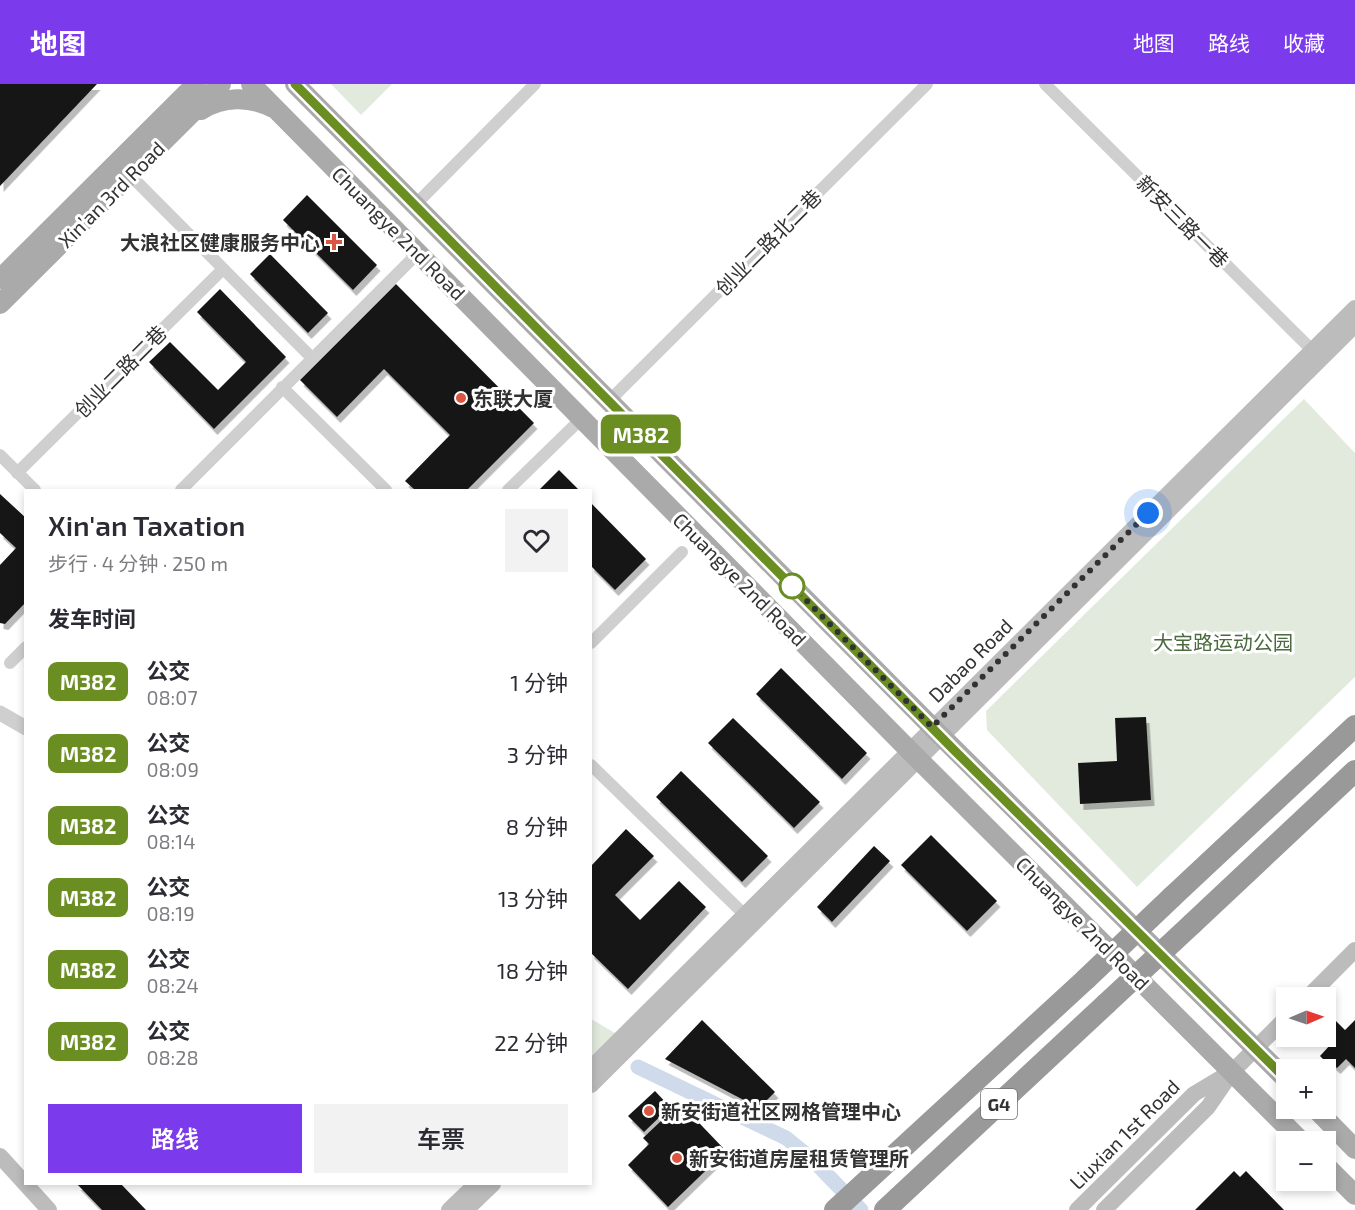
<!DOCTYPE html>
<html lang="zh">
<head>
<meta charset="utf-8">
<style>
  :root { --surface:#fff; --page:#f2f2f3; --text:#2b2b33; --muted:#7c7c81; --accent:#7c3aed }
  body { margin:0; font-family:"Exo 2","Noto Sans SC",sans-serif; background:var(--page); color:var(--text); height:100vh; display:flex; flex-direction:column; font-size:22px; white-space:nowrap }
  * { box-sizing:border-box; margin:0 }
  p { font-size:20px; color:var(--muted) }
  .icon { flex:none; width:33px; height:33px; fill:none; stroke:currentColor; stroke-width:2; stroke-linecap:round; stroke-linejoin:round }
  .map { position:relative; flex:1; overflow:hidden }
  .panel { position:absolute; left:24px; top:405px; width:568px; height:696px; display:flex; flex-direction:column; background:var(--surface); border-radius:0px; box-shadow:0 3px 9px #0003 }
  .panel>* { flex:none }
  .badge { padding:0 12px; border-radius:9px; font-size:21px; line-height:39px }
  .needle { width:39px; rotate:88deg }
  .fabs { position:absolute; left:1276px; top:903px; display:grid; gap:12px }
  .fabs a { display:grid; place-items:center; width:60px; height:60px; border-radius:0px; background:var(--surface); box-shadow:0 3px 9px #0003; font-size:30px }
  .you { position:absolute; width:30px; height:30px; margin:-15px; border:4px solid #fff; border-radius:50%; background:#1a73e8; box-shadow:0 0 0 9px #1a73e833 }
  .map>.badge { position:absolute; translate:-50% -50%; box-shadow:0 0 0 3px #fff }
  h2 { padding:0 24px; font-size:22px; line-height:54px }
  .round { display:grid; place-items:center; flex:none; width:63px; height:63px; border-radius:0px; background:var(--page) }
  .head { display:flex; align-items:center; justify-content:space-between; height:102px; padding:0 24px }
  h1 { font-size:28px; font-weight:600; line-height:45px }
  .primary-button { display:flex; gap:12px; margin-top:auto; padding:12px 24px }
  .primary-button a { flex:1; height:69px; border-radius:0px; background:var(--accent); color:#fff; font-size:24px; font-weight:600; line-height:69px; text-align:center }
  .primary-button a+a { background:var(--page); color:var(--text) }
  ul { padding:0; list-style:none }
  li { display:flex; align-items:center; gap:18px; height:72px; padding:0 24px }
  li div { flex:1 }
  li b { display:block; font-size:22px }
  li em { font-style:normal }
  li .badge { min-width:66px; font-weight:700; text-align:center }
  header { display:flex; align-items:center; gap:36px; box-sizing:border-box; height:84px; padding:0 30px; background:var(--accent); color:#fff }
  header strong { font-size:28px }
  nav { display:flex; gap:33px; margin-inline-start:auto; font-size:21px }
  .map>svg:first-child { display:block }
  .green { fill:#e2eade }
  .lines { fill:none; stroke-linecap:round; stroke-linejoin:round }
  .canal { stroke:#cfdaeb; stroke-width:15 }
  .building { fill:#191919; filter:url(#shadow) }
  .minor { stroke:#cfcfcf; stroke-width:12 }
  .tertiary { stroke:#cfcfcf; stroke-width:15 }
  .secondary { stroke:#bcbcbc; stroke-width:16 }
  .primary { stroke:#aaa; stroke-width:20 }
  .motorway { stroke:#999; stroke-width:22 }
  .motorway-bridge { stroke:#999; stroke-width:22 }
  .line-casing { stroke:#fff; stroke-width:14 }
  .line { stroke:#6b8e23; stroke-width:9 }
  .walk { stroke:#323232; stroke-width:6; stroke-dasharray:0 10.8 }
  .poi-dot { fill:#db5642; stroke:#fff; stroke-width:2 }
  .stop-dot { fill:#fff; stroke:#6b8e23; stroke-width:3 }
  .labels { text-anchor:middle; dominant-baseline:central; stroke-width:6; stroke-linejoin:round; paint-order:stroke }
  .shield { fill:#fff; stroke:#707070; stroke-width:1.5 }
  .shield-label { font-size:18px; font-weight:bold; fill:#323232 }
  .street-label { font-size:20px; fill:#323232; stroke:#fff }
  .poi-label { font-size:20px; font-weight:bold; fill:#323232; stroke:#fff; text-anchor:start }
  .park-label { font-size:20px; fill:#4c6b41; stroke:#fff }
</style>
</head>
<body>
<header>
<strong>地图</strong>
<nav><a>地图</a><a>路线</a><a>收藏</a></nav>
</header>
<div class="map">
<svg width="1355" height="1126" viewBox="0 0 1355 1126">
  <defs>
    <filter id="shadow"><feDropShadow dx="3.5" dy="6" stdDeviation="0" flood-color="#0004"/></filter>
  </defs>
  <rect width="100%" height="100%" fill="#fff"/>
  <path class="green" d="M331 0H392L361 31Z
    M1304 315 1355 369V593L1137 803 987 646 986 627Z
    M591 935 622 953 599 976 591 971Z"/>
  <g class="lines">
    <path class="canal" d="M638 983 786 1054 812 1075 861 1126"/>
  </g>
  <path class="building" d="M0 0H97L0 102Z
    M307 111 377 181 353 206 283 136Z
    M270 170 328 229 308 249 250 190Z
    M396 200 534 339 467 406H415L405 397 450 351 384 285 337 333 300 296Z
    M220 205 286 273 214 345 149 278 170 258 218 306 246 278 197 228Z
    M559 386 579 406H539Z
    M0 410 26 434V518L5 540 0 539V481L16 464 0 449Z
    M591 419 646 475 615 506 591 482Z
    M781 584 867 669 842 695 756 610Z
    M1146 633 1151 716 1080 720 1078 679 1117 677 1115 634Z
    M733 634 820 718 794 744 708 659Z
    M681 687 768 772 742 798 656 713Z
    M626 745 654 772 615 811 640 836 679 797 706 823 628 905 591 869V782Z
    M931 751 997 817 967 847 901 781Z
    M874 762 890 777 832 838 817 823Z
    M702 936 775 1008 759 1024 665 975Z
    M1335 936 1345 946 1355 936V984L1346 975 1337 984 1329 977 1327 979 1320 972 1331 960 1323 952H1326V949L1329 945 1327 943Z
    M655 1007 670 1023 644 1048 628 1032Z
    M680 1019 726 1067 668 1123 628 1081 649 1060 643 1054Z
    M1234 1087 1240 1093 1246 1087 1284 1126H1195Z
    M77 1100H121L146 1126H102Z"/>
  <g class="lines">
    <path class="minor" d="M1045 0 1318 272
      M130 91 312 274
      M415 121 535 0
      M282 303 386 406
      M609 317 927 0
      M0 371 35 406
      M17 389 223 185
      M181 406 418 169
      M508 406 582 334
      M591 559 682 468
      M10 579 26 563
      M591 681 749 835"/>
    <path class="tertiary" d="M0 629 26 644"/>
    <path class="secondary" d="M1307 914 1355 866
      M591 984 1355 224
      M591 1001 1355 241
      M0 1072 49 1126
      M449 1126 476 1100
      M466 1126 493 1100
      M1077 1126 1194 1010 1229 989
      M1104 1126 1208 1023 1232 988 1287 933"/>
    <path class="primary" d="M251 0 909 666 1302 1058
      M295 0 932 643 1287 996
      M201 26C223 12 250 12 273 24
      M0 195 196 0
      M0 220 221 0
      M1315 1024 1355 1065
      M1326 1082 1355 1111"/>
    <path class="motorway" d="M1172 813 1355 642
      M1192 840 1355 687
      M835 1126 1086 895
      M885 1126 1106 920"/>
    <path class="motorway-bridge" d="M1086 895 1172 813
      M1106 920 1192 840"/>
  </g>
  <g class="lines">
    <g class="line-casing">
      <path id="line" d="M295 0 954 666 1287 996"/>
    </g>
    <use href="#line" class="line"/>
    <path class="walk" d="M792 502 932 643 1148 429"/>
  </g>
  <g class="poi-dot">
    <path d="M331 149h6v6h6v6h-6v6h-6v-6h-6v-6h6z"/>
    <circle cx="461" cy="314" r="6"/>
    <circle cx="649" cy="1027" r="6"/>
    <circle cx="677" cy="1074" r="6"/>
  </g>
  <circle class="stop-dot" cx="792" cy="502" r="12"/>
  <g class="labels">
    <rect class="shield" x="981" y="1005" width="36" height="30" rx="4.5"/>
    <g class="shield-label">
      <text x="999" y="1020">G4</text>
    </g>
    <g class="street-label">
      <text transform="translate(111 110) rotate(-45)">Xin’an 3rd Road</text>
      <text transform="translate(1183 137) rotate(45)">新安三路一巷</text>
      <text transform="translate(399 149) rotate(45)">Chuangye 2nd Road</text>
      <text transform="translate(768 158) rotate(-45)">创业二路北二巷</text>
      <text transform="translate(120 287) rotate(-45)">创业二路二巷</text>
      <text transform="translate(740 495) rotate(45)">Chuangye 2nd Road</text>
      <text transform="translate(970 576) rotate(-45)">Dabao Road</text>
      <text transform="translate(1083 839) rotate(45)">Chuangye 2nd Road</text>
      <text transform="translate(1124 1050) rotate(-45)">Liuxian 1st Road</text>
    </g>
    <g class="poi-label">
      <text x="320" y="158" text-anchor="end">大浪社区健康服务中心</text>
      <text x="473" y="314">东联大厦</text>
      <text x="661" y="1027">新安街道社区网格管理中心</text>
      <text x="689" y="1074">新安街道房屋租赁管理所</text>
    </g>
    <g class="park-label">
      <text x="1223" y="558">大宝路运动公园</text>
    </g>
  </g>
</svg>
<div class="fabs">
<a><svg class="needle" viewBox="-14 -14 28 28"><path d="M0-13l5 13h-10z" fill="#e53935"/><path d="M0 13l5-13h-10z" fill="#7c7c81"/></svg></a>
<a>+</a>
<a>−</a>
</div>
<div class="you" style="left:1148px;top:429px"></div>
<b class="badge" style="left:641px;top:350px;background:#6b8e23;color:#fff">M382</b>
<section class="panel">
<div class="head"><div><h1>Xin'an Taxation</h1><p>步行 · 4 分钟 · 250 m</p></div><a class="round"><svg class="icon" aria-label="heart" viewBox="0 0 24 24"><path d="M12 20l-8-8c-3-5 5-10 8-4 3-6 11-1 8 4z"/></svg></a></div>
<h2>发车时间</h2>
<ul>
<li><span class="badge" style="background:#6b8e23;color:#fff">M382</span><div><b>公交</b><p>08:07</p></div><em>1 分钟</em></li>
<li><span class="badge" style="background:#6b8e23;color:#fff">M382</span><div><b>公交</b><p>08:09</p></div><em>3 分钟</em></li>
<li><span class="badge" style="background:#6b8e23;color:#fff">M382</span><div><b>公交</b><p>08:14</p></div><em>8 分钟</em></li>
<li><span class="badge" style="background:#6b8e23;color:#fff">M382</span><div><b>公交</b><p>08:19</p></div><em>13 分钟</em></li>
<li><span class="badge" style="background:#6b8e23;color:#fff">M382</span><div><b>公交</b><p>08:24</p></div><em>18 分钟</em></li>
<li><span class="badge" style="background:#6b8e23;color:#fff">M382</span><div><b>公交</b><p>08:28</p></div><em>22 分钟</em></li>
</ul>
<div class="primary-button"><a>路线</a><a>车票</a></div>
</section>
</div>
</body>
</html>
